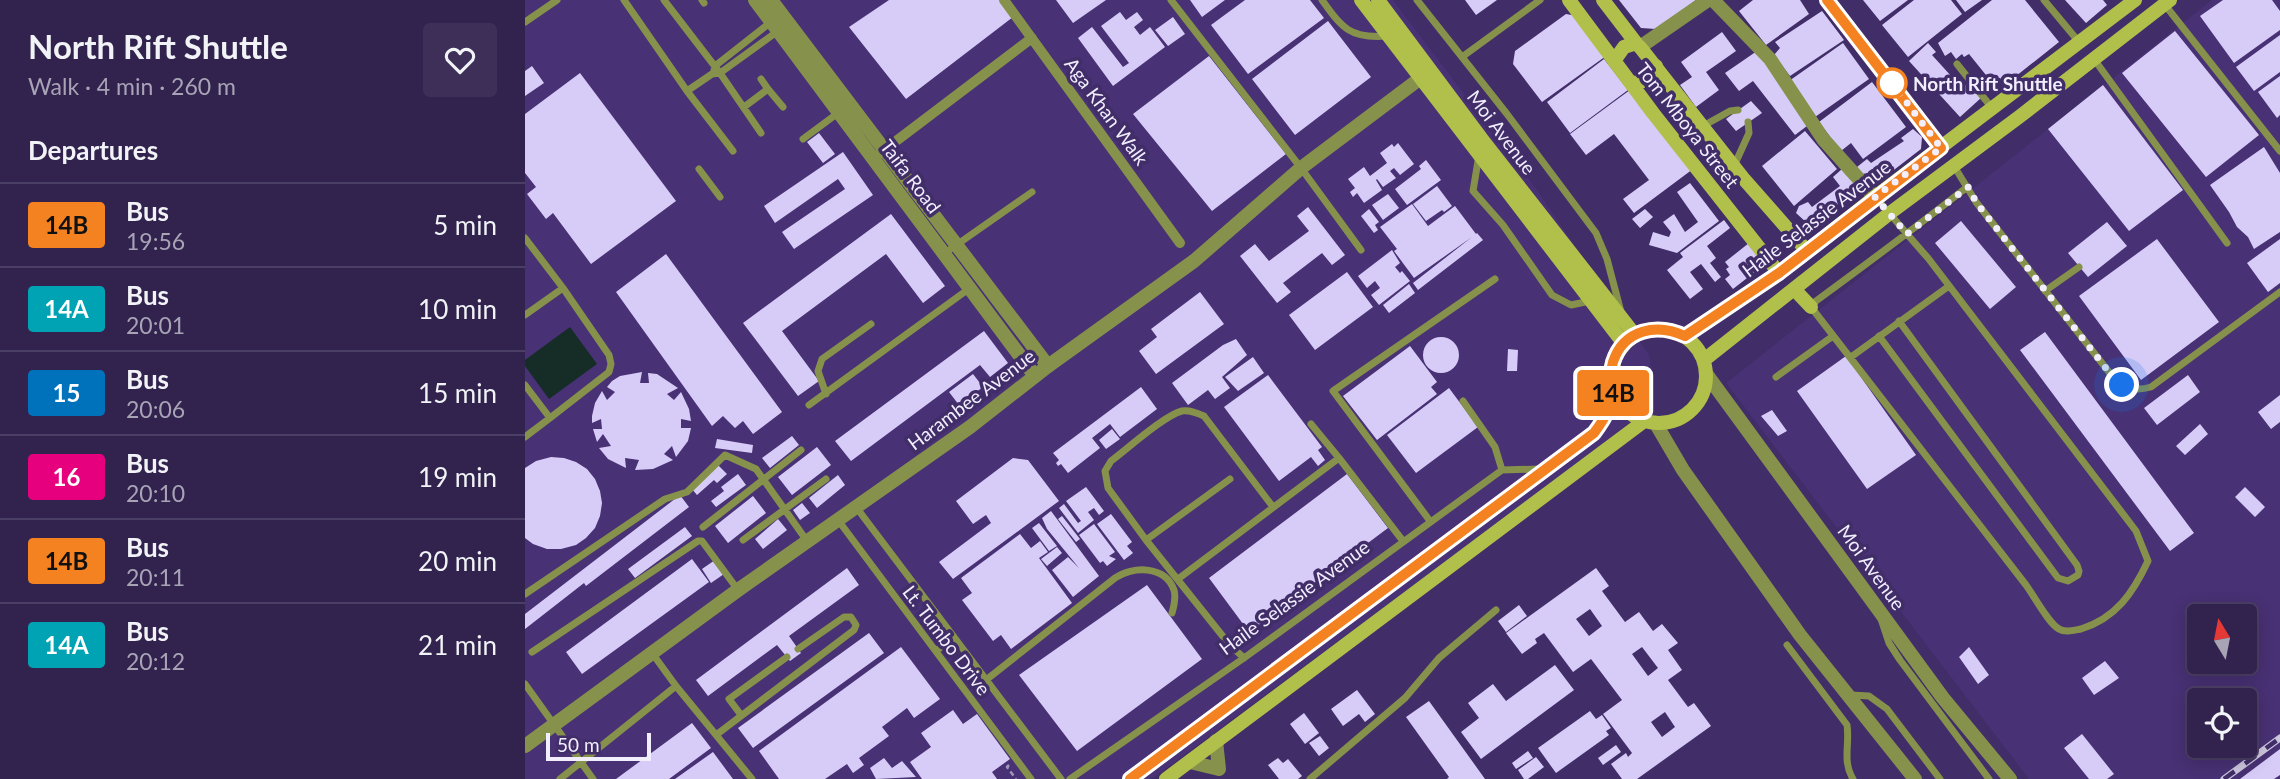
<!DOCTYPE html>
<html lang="en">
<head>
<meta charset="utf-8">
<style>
  :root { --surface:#31224e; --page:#3d2f58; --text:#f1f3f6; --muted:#a8a4b6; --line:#4c3f66 }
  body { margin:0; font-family:Lato,sans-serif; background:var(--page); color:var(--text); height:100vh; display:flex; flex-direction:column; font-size:26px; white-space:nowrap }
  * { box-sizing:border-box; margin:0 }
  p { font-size:23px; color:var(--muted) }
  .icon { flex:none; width:38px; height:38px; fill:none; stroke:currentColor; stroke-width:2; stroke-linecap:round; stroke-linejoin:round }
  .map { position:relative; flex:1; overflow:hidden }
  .drawer { display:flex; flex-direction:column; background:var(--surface); width:525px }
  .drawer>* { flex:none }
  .badge { padding:0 14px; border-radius:5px; font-size:24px; line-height:46px }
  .needle { width:46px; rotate:350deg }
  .tools { position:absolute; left:1662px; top:604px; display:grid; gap:14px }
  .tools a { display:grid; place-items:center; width:70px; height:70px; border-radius:7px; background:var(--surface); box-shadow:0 4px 18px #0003,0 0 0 2px var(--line); font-size:35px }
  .scale { position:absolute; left:21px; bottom:18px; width:105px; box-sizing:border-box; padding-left:7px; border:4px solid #f1eefd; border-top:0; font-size:19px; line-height:24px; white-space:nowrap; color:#f1eefd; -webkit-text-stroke:5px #412d68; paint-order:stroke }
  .you { position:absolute; width:35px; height:35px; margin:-18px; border:5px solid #fff; border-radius:50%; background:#1a73e8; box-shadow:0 0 0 10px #1a73e833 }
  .map>.badge { position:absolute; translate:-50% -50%; box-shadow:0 0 0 4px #fff }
  h2 { padding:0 28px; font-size:26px; line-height:63px }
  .round { display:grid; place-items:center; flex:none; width:74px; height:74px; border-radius:7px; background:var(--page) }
  .head { display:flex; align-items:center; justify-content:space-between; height:119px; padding:0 28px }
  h1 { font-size:33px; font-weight:700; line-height:52px }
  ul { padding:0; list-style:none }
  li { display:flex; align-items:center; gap:21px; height:84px; padding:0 28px; border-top:2px solid var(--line) }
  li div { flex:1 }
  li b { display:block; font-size:26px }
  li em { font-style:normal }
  li .badge { min-width:77px; font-weight:700; text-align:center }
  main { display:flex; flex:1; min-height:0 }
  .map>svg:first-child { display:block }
  .built { fill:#483174; fill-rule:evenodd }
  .water { fill:#162c27 }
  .building { fill:#d7ccf7; fill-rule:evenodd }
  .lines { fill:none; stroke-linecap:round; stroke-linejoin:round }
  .path { stroke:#a197ba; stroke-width:2.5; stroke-dasharray:5 3.5; stroke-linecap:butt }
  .service { stroke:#86914b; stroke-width:7 }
  .pedestrian { stroke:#86914b; stroke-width:10 }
  .minor { stroke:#86914b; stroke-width:14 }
  .tertiary { stroke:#86914b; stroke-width:14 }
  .secondary { stroke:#b0c04a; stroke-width:14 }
  .rail-casing { stroke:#ccc5de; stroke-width:7 }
  .rail { stroke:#412d68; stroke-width:4.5; stroke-dasharray:13; stroke-linecap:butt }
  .line-casing { stroke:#fff; stroke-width:16 }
  .line { stroke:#f58220; stroke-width:10 }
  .walk { stroke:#f1eefd; stroke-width:7; stroke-dasharray:0 12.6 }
  .stop-dot { fill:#fff; stroke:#f58220; stroke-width:3.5 }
  .labels { text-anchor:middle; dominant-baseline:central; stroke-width:7; stroke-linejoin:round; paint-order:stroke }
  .stop-label { font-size:19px; font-weight:bold; fill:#f1eefd; stroke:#412d68; text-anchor:start }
  .street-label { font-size:19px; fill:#f1eefd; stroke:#412d68 }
</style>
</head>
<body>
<main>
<section class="drawer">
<div class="head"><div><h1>North Rift Shuttle</h1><p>Walk · 4 min · 260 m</p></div><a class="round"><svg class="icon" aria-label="heart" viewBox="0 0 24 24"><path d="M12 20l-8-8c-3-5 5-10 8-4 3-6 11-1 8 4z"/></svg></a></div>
<h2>Departures</h2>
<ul>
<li><span class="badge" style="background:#f58220;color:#111">14B</span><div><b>Bus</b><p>19:56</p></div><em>5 min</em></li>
<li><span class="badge" style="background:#00a3b4;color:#fff">14A</span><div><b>Bus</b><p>20:01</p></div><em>10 min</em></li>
<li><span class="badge" style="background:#0072bc;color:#fff">15</span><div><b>Bus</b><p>20:06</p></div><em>15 min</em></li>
<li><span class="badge" style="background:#e6007e;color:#fff">16</span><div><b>Bus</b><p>20:10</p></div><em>19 min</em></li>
<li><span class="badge" style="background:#f58220;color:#111">14B</span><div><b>Bus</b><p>20:11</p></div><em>20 min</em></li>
<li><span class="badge" style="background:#00a3b4;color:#fff">14A</span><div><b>Bus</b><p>20:12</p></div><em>21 min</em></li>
</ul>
</section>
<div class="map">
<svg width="1755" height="779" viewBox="0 0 1755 779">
  <rect width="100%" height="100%" fill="#412d68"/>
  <path class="built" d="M0 0H868L1012 190 1124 355 1129 381 1121 410 1028 482 627 779H0Z
    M1687 0H1755V779H1504L1201 383ZM1675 616H1720V662H1675ZM1675 700H1720V746H1675Z"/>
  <path class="water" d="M45 327 72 364 24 399 0 366V360Z"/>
  <path class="building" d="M364 0H475L488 17 381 99 324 27Z
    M531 0H581L548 23Z
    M665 0H700L677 17Z
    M720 0H785L799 18 723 74 686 25Z
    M940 0H972L951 15Z
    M1094 0H1171L1131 29 1116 28Z
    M1228 0H1275L1284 14 1241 45 1214 11Z
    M1338 0H1383L1355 21Z
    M1389 0H1426L1437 14 1383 57 1357 25Z
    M1431 0H1457L1440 12Z
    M1467 0H1500L1534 42 1486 80 1481 75 1469 85 1444 54 1439 57 1437 54 1431 59 1426 52 1420 56 1413 43Z
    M1540 0H1578L1582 5 1561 23Z
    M1698 0H1747L1755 11V30L1709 63 1675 16Z
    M1297 11 1319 40 1265 76 1249 55 1255 48 1250 42Z
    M595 12 601 20 612 12 618 20 609 27 615 35 625 27 640 47 588 86 553 38 567 27 598 67 604 63 576 26Z
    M1041 14 1052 16 1081 56 1017 102 988 64 990 51Z
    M648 17 660 34 643 46 630 30Z
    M803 21 846 77 770 135 727 79Z
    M1650 31 1734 135 1681 177 1597 73Z
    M1197 32 1211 51 1181 72 1194 90 1171 107 1155 85 1167 77 1156 62Z
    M1755 35V72L1729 91 1711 67Z
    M1318 43 1344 79 1290 117 1264 81Z
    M1403 43 1411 52 1407 55 1437 88 1444 82 1457 97 1435 117 1384 61Z
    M1232 51 1286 123 1270 135 1228 81 1214 91 1200 73Z
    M684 56 761 154 687 211 608 114Z
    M1079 59 1103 90 1045 133 1022 102Z
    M7 66 19 83 0 96V71Z
    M55 73 151 201 66 264 28 213 21 219 2 194 11 187 0 173V114Z
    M1755 76V115L1752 118 1733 92Z
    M1347 82 1381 127 1338 159 1326 143 1316 151 1294 122Z
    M1578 85 1658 190 1604 231 1523 129Z
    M1105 90 1168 169 1109 213 1098 199 1124 180 1089 134 1061 155 1045 134Z
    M1226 101 1237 113 1211 131 1201 119Z
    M1388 129 1397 137 1396 149 1352 183 1343 173 1337 174 1332 167 1342 159 1346 163 1379 141 1376 138Z
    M1280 131 1312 169 1269 206 1237 166Z
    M294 133 310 154 298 163 282 142Z
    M873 143 889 164 875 175 869 168 865 171 871 178 858 187 852 179 851 180 857 190 839 203 832 193 828 197 825 192 830 188 823 179 839 167 845 176 862 163 855 153 867 144 869 147Z
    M1739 147 1755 173V232L1729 249 1723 237 1712 227 1704 212 1685 185Z
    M318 152 348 195 269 249 257 232 320 189 313 179 250 223 239 206Z
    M901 160 916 180 882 205 870 189 896 169 894 166Z
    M1317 169 1335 189 1290 222 1285 218 1282 223 1271 213 1274 206 1283 202 1287 207 1315 186 1308 177Z
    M1165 183 1194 221 1152 253 1124 245 1128 232 1144 237 1146 232 1138 222 1149 214 1160 232 1173 222 1152 192Z
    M912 186 927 206 919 212 917 210 901 221 888 204Z
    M863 194 874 208 858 220 847 205Z
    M887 204 903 226 930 206 951 234 952 233 958 240 893 290 888 283 947 237 889 278 869 251 872 249 855 227Z
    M783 207 820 255 807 265 797 253 758 283 766 292 752 303 715 256 730 244 744 261 784 231 772 216Z
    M844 209 854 222 850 225 853 230 849 233 836 216Z
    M1120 209 1128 217 1115 228 1107 219Z
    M366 214 420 286 398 303 361 254 257 331 294 381 273 396 218 323Z
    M1199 220 1205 228 1182 246 1191 258 1185 263 1196 277 1190 282 1176 264 1165 272 1178 289 1165 299 1142 270 1158 257 1155 253Z
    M1436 221 1491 287 1465 309 1410 243Z
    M1582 222 1602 246 1563 277 1543 253Z
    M1632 239 1694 322 1616 380 1554 296Z
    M1755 239V283L1743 292 1722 263Z
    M1224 243 1240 264 1208 289 1200 279 1205 275 1201 269 1204 267 1200 262Z
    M867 250 875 263 870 267 875 273 877 271 885 281 854 305 846 295 855 288 850 281 842 288 833 276Z
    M141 254 257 412 228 434 218 421 210 428 198 416 187 426 91 292Z
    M822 272 848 307 790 350 764 315Z
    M884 284 890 293 864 313 858 305Z
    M675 292 699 324 631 374 614 351 632 337 626 329Z
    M459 331 483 363 465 377 455 365 326 461 310 441Z
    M1520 332 1669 533 1645 551 1495 350Z
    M898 355a18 18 0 1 1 36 0a18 18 0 1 1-36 0Z
    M711 339 722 355 697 377 705 388 690 399 683 390 663 405 647 383 698 345Z
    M885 346 912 382 906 387 912 394 852 440 818 396Z
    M983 349 993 350 992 371H982Z
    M1321 356 1391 455 1342 489 1272 391Z
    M728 357 739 373 713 391 700 377Z
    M117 372 115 383H124L123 373 132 374 153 388 142 394 149 400 156 392 164 409 166 421 156 419V428H166L163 441 151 457 147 446 139 454 148 460 128 469 110 470 114 460 100 458 101 468 83 459 74 448 86 446 78 434 72 442 68 429H77L76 419 67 423V416L70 403 77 391 82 400 90 392 82 387 87 381 95 376Z
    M448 374 458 387 434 405 424 392Z
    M743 375 797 447 793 450 800 460 793 466 786 457 754 481 699 407Z
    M1663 375 1675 392 1632 425 1619 408Z
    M616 387 632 409 595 437 585 424 567 438 575 448 543 473 536 464 533 466 531 463 534 460 528 453Z
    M924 388 953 427 891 473 862 435Z
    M1755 395V422L1746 429 1733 412Z
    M1247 410 1262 431 1253 436 1236 416Z
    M1675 424 1683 434 1660 455 1651 446Z
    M587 429 595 439 581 449 574 440Z
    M267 436 274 445 245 468 237 458Z
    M192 439 228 445 227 453 190 448Z
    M292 447 306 465 267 495 253 477Z
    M26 457 39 458 51 462 62 469 70 479 75 491 77 503 75 516 70 528 61 538 51 545 36 549H22L8 544 0 538V468L11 461Z
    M488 458 503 460 534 501 428 579 414 562 466 523 461 515 448 524 431 501Z
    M193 465 202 474 192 483 189 480 172 495 166 488Z
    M213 474 221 485 191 507 186 501 199 491 196 487Z
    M822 474 863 528 724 632 684 578Z
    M313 475 320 485 292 508 284 498Z
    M561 487 579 511 574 515 569 508 563 512 569 520 553 533 534 508 539 504 553 523 556 521 541 501Z
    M1720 487 1740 507 1730 517 1710 497Z
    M155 495 164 507 61 586 59 583 0 629V614Z
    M228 496 241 513 203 543 190 526Z
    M277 503 285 513 275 520 268 510Z
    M526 511 574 576 548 597 527 570 543 557 554 568 522 529 517 518Z
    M586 514 607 542 602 546 608 553 599 560 572 524Z
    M537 516 555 539 551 542 533 519Z
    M253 519 262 530 238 549 230 539Z
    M514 523 532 546 524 551 507 528Z
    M569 524 590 552 584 556 591 559 582 566 578 561 575 563 554 535Z
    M160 527 167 536 110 578 103 569Z
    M495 534 506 548 515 541 523 552 514 558 547 603 486 649 476 635 468 641 437 600 447 593 436 578Z
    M532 547 537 553 522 566 516 559Z
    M167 559 184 582 57 674 41 652Z
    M190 560 199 574 186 583 177 569Z
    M322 568 334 585 264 636 276 653 265 661 252 645 183 696 171 680Z
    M1071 568 1084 586 1077 591 1100 622 1114 612 1128 631 1137 624 1153 643 1143 650 1157 670 1143 680 1163 707 1169 703 1186 726 1112 779H1097L1086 764 1101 753 1103 757 1107 753 1078 714 1097 700 1066 659 1048 672 1019 633 1010 639 1012 643 997 654 981 633ZM1065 609 1077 626 1064 636 1051 619ZM1117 647 1133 668 1123 676 1107 654ZM1140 712 1150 727 1137 737 1126 722Z
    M622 585 677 659 552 751 494 675Z
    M994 605 1002 616 981 632 973 621Z
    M344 633 359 653 228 748 213 728Z
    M376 647 415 699 389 718 382 708 357 727 364 736 334 758 339 765 328 773 322 764 300 779H254L234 751Z
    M1444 647 1464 675 1453 684 1434 657Z
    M1580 661 1594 678 1569 695 1557 678Z
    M1030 665 1049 690 956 759 936 732 954 718 943 703 968 684 981 701Z
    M832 690 850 714 840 722 834 714 818 726 806 709Z
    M904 701 960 779H922L924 777 881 717Z
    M428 710 438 724 452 714 485 759 467 772 472 779H397L385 762 406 747 396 733Z
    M1065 711 1071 719 1077 715 1086 728 1081 731 1084 735 1031 773 1013 748Z
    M779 713 794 733 780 744 765 724Z
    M167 723 186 748 144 779H91Z
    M1557 734 1589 774 1582 779H1564L1539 748Z
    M795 736 804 748 794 756 784 743Z
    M1091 745 1096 752 1078 765 1073 758Z
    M1755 749V775L1749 779H1715Z
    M1003 751 1008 758 991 769 987 763Z
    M188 752 208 779H150Z
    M1011 757 1019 767 1003 779H999L993 770Z
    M359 758 367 768 377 761 391 777 351 779 345 768Z
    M753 758 758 763 763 759 777 776 773 779H754L743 765Z"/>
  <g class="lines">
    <path class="path" d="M484 765 482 767 491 779"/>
    <path class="service" d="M99 0 162 91 208 151
      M139 0 195 73 236 133
      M177 0 179 3
      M646 0 776 168 836 250
      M797 0C817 28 825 39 862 36
      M892 0 982 114 1071 233 1082 259 1096 312
      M1519 0 1554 42
      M1640 5 1755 151
      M0 22 32 0
      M937 57 1015 0
      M1569 59 1702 243
      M1432 64 1467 108
      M189 70 190 66 246 22
      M236 79 243 89
      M162 91 187 74 195 73 253 31
      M219 107 243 89 258 107
      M1178 126 1205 111 1213 110
      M278 139 313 113
      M954 155 948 191 978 225 1027 295 1046 305 1065 301
      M1209 166 1224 133 1223 122
      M1429 166 1451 202 1591 381C1602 389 1612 391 1626 387L1755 292
      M174 169 195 197
      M1350 197C1368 217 1385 238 1403 258L1611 531 1623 561C1608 593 1591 618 1556 629 1550 630 1540 633 1534 629 1524 624 1509 596 1501 585L1286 307 1291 301C1340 265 1389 229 1437 191L1443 187
      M0 238 38 288 0 315
      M420 253 507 192
      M1520 291 1554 267
      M1354 336 1533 578 1543 581 1553 575 1554 571 1552 565 1374 321
      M1326 357 1424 286
      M1251 377 1308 336
      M0 385 25 418 0 437
      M301 394 293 371 297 359 346 324
      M938 401 970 447 977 470
      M284 405 445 288
      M25 418 84 372 86 364 84 355 38 288
      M786 424 814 458
      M331 507 536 779
      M313 520 506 779
      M905 521 808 391 970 279
      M178 527 276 450
      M218 540 301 479
      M621 540 705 479
      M653 579 814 458 878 541
      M0 594 140 499 162 492 200 455 231 469 282 541
      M1356 619 1364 643 1375 660 1464 779
      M1262 645 1322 725C1325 745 1317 761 1328 779
      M411 651 429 637
      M7 652 173 541H177L213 590
      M127 653 151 686 227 779
      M719 658 704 644 621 540 583 488 580 471 586 461C602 449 640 415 657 411 665 410 672 413 679 416L748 507
      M461 680 590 578C607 566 640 565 649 590 651 597 649 606 647 613
      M0 684 68 779
      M1326 695 1344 696 1362 709 1415 779
      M216 715 204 699 262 657
      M191 735 329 630 331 625 326 617H319L273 649
      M35 779 151 686
      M545 779 719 658 977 470 1015 469
      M785 779 880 698 914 658 971 610"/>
    <path class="pedestrian" d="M479 0 655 243
      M354 154 507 38"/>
    <path class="minor" d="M230 0 510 376
      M246 0 523 366
      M1188 0 1245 59 1298 139 1350 197
      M1302 0 1416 147
      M1115 47 1183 0
      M691 741 694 769
      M665 762 694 769"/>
    <path class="tertiary" d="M1182 375 1418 698 1485 779
      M1131 424 1158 470 1275 635 1390 779
      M0 746 213 590 445 427 523 366 669 261 776 168 905 71"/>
    <path class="secondary" d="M836 0 1099 344
      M853 0 956 138 1110 335
      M1044 0 1128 113 1254 273
      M1078 0 1111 43 1099 47 1089 61
      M1115 47 1218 178 1282 251
      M1107 83C1119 82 1130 80 1131 66
      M1269 289 1286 307
      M1087 376a47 47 0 1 1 94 0a47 47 0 1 1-94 0Z
      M1160 336 1254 273 1350 197 1610 0
      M1179 360 1365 213 1494 117 1645 0
      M605 779 1069 433 1078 421 1088 392
      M641 779 1118 422"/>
    <g class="rail-casing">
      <path id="rail" d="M1699 779 1755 738"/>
    </g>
    <use href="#rail" class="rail"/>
  </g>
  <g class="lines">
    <g class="line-casing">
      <path id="line" d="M605 779 1069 433C1078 421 1089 404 1088 389 1087 379 1085 371 1088 362 1099 329 1132 323 1160 336L1254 273 1416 148 1302 0"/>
    </g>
    <use href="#line" class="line"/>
    <path class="walk" d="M1367 83 1416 148 1350 197 1382 234 1443 187 1451 202 1465 220 1591 381 1597 385"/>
  </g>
  <circle class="stop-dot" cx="1367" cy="83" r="14"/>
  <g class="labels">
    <g class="stop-label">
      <text x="1388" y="83">North Rift Shuttle</text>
    </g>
    <g class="street-label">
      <text transform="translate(582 111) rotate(54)">Aga Khan Walk</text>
      <text transform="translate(1163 125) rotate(52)">Tom Mboya Street</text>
      <text transform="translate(977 132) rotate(53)">Moi Avenue</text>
      <text transform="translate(386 176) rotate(53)">Taifa Road</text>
      <text transform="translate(1291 218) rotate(-37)">Haile Selassie Avenue</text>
      <text transform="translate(446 399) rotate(-37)">Harambee Avenue</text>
      <text transform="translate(1347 567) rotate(54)">Moi Avenue</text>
      <text transform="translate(769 597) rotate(-36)">Haile Selassie Avenue</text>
      <text transform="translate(422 640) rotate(53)">Lt. Tumbo Drive</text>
    </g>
  </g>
</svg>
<div class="tools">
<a><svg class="needle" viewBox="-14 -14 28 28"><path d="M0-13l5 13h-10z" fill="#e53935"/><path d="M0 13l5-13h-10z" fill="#a8a4b6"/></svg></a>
<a><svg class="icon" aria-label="locate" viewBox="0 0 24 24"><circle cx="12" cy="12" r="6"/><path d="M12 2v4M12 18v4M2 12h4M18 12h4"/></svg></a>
</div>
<div class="scale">50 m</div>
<div class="you" style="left:1597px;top:385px"></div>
<b class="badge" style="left:1088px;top:393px;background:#f58220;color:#111">14B</b>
</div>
</main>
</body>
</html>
